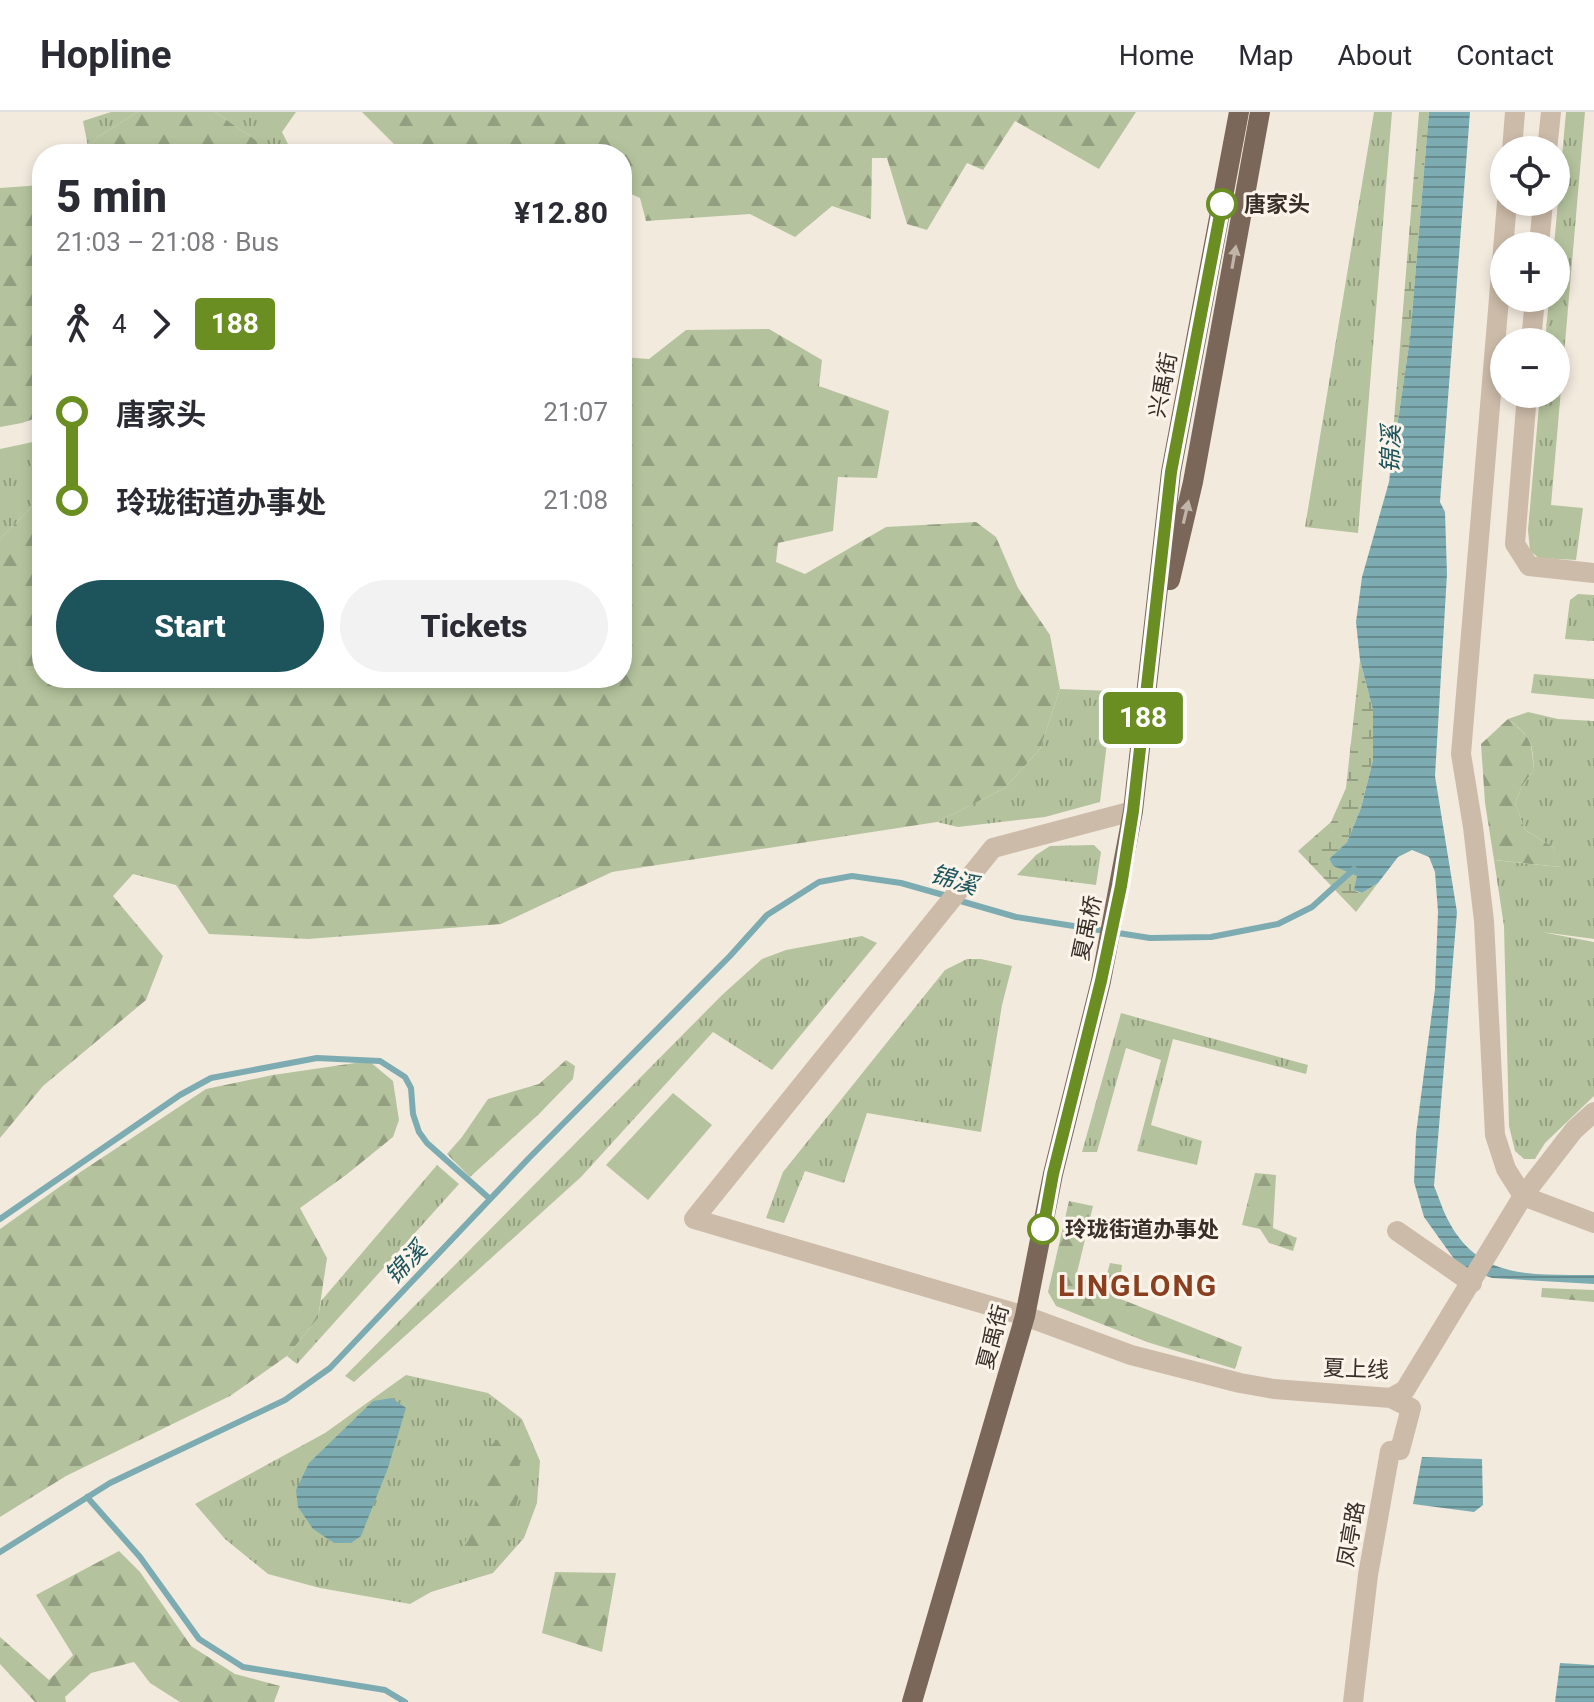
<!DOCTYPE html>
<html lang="en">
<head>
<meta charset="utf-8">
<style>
  :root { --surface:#fff; --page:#f2f2f3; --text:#2b2b33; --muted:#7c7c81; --line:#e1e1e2; --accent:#1d545c }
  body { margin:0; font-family:Roboto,"Noto Sans SC",sans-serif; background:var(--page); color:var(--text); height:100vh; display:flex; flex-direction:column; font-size:30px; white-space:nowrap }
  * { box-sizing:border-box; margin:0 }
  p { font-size:26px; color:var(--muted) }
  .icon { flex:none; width:44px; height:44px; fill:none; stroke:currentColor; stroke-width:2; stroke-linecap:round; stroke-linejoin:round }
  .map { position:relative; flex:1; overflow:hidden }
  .side { position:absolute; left:32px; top:32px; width:600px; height:544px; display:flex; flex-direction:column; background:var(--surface); border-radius:32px; box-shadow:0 4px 12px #0003 }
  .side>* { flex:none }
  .badge { padding:0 16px; border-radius:6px; font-size:28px; line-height:52px }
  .fabs { position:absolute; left:1490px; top:24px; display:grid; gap:16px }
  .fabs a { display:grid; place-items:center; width:80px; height:80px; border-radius:50%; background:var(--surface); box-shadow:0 4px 12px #0003; font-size:40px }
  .map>.badge { position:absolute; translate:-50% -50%; box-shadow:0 0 0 4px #fff }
  .legs { display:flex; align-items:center; gap:12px; height:88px; padding:0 24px; font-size:26px }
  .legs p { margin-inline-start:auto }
  .summary { display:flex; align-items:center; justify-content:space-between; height:136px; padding:0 24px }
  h1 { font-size:44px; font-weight:800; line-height:60px }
  .cta { display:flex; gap:16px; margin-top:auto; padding:16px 24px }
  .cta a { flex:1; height:92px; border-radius:48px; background:var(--accent); color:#fff; font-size:32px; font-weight:800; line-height:92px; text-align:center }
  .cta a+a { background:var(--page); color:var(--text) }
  ul { padding:0 24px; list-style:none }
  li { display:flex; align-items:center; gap:28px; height:88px; font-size:30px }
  li i { display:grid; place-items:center; width:12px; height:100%; margin:0 10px; background:currentColor }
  li i::after { content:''; width:20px; height:20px; margin:-10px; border:6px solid; border-radius:50%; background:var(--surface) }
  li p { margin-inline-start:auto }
  li:first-child i { background:linear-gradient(#0000 50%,currentColor 0) }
  li:last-child i { background:linear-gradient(currentColor 50%,#0000 0) }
  header { display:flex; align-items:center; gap:48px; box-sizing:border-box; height:112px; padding:0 40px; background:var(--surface); border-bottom:2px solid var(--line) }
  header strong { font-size:38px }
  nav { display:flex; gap:44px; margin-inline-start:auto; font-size:28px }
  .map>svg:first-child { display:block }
  .grass { fill:url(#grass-tufts) }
  .forest { fill:url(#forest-firs) }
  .wetland { fill:url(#wetland-marsh) }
  .pitch { fill:#b4c39d }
  .water { fill:url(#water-rules) }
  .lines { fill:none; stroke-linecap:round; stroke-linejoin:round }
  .stream { stroke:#7cacb1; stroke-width:6 }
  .minor { stroke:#ccbba9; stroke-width:20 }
  .major { stroke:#7b675a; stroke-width:20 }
  .oneway { fill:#c1b5a9 }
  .line-1-casing { stroke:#fff; stroke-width:18 }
  .line-1 { stroke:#6b8e23; stroke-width:12 }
  .stop-1-dot { fill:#fff; stroke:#6b8e23; stroke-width:4 }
  .labels { text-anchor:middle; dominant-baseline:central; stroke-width:6; stroke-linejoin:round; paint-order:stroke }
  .stop-label { font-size:22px; font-weight:bold; fill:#392f29; stroke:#faf4ea; text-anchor:start }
  .street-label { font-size:22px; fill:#392f29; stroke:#faf4ea }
  .water-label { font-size:24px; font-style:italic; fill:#1d545c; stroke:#faf4ea }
  .district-label { font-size:30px; font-weight:bold; letter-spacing:2px; fill:#8a3f20; stroke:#faf4ea }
</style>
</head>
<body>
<header>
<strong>Hopline</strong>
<nav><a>Home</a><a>Map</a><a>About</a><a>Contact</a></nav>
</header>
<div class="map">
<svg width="1594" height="1590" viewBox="0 0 1594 1590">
  <defs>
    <pattern id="grass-tufts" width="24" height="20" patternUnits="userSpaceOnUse" patternTransform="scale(2)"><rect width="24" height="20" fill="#b4c39d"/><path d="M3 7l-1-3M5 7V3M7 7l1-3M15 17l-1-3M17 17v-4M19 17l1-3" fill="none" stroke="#939f80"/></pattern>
    <pattern id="forest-firs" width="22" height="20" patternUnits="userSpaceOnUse" patternTransform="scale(2)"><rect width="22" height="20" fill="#b4c39d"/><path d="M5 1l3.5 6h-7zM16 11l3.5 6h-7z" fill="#939f80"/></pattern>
    <pattern id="wetland-marsh" width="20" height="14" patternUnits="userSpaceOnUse" patternTransform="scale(2)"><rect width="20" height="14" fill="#b4c39d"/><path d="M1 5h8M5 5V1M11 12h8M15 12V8" fill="none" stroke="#939f80"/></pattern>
    <pattern id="water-rules" width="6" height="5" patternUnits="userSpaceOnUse" patternTransform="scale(2)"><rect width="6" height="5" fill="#7cacb1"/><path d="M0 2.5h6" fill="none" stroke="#678c90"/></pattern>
  </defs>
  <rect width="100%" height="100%" fill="#f3eade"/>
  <path class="grass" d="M111 0H137L98 25 88 35 83 9Z
    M215 0H296L282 20 293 42H257V29Z
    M1374 0H1392L1358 421 1305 415Z
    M1566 0H1585L1551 393 1583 396 1576 448 1539 446 1530 439 1528 418 1540 282H1556V230H1545L1549 186H1556V134H1554Z
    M42 328V385L0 427V337Z
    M1578 482 1594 483V529L1565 527 1570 488Z
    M1534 562 1594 567V587L1531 581Z
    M1060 577 1113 579 1100 690 1045 705 958 715 937 710 1005 676 1040 637Z
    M1528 600 1558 607 1594 609V827L1542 820 1594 830V984L1545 1031 1535 1047H1524L1515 1039 1509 1014 1504 814 1494 748 1560 755 1553 735 1525 718 1515 691 1522 674 1534 658C1532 628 1532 626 1508 607Z
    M1094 733 1101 740 1096 773 1017 763 1036 743 1050 734Z
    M862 824 877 831 772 958 713 920 581 1065 354 1270 345 1264 722 883 762 847 786 838Z
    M967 847H981L1012 854 1002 893 981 1020 867 1001 844 1071 805 1059 784 1111 766 1106 783 1060 945 858Z
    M1121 901 1308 953 1306 962 1173 927 1151 1013 1202 1029 1197 1053 1137 1039 1161 948 1126 936 1097 1040H1082Z
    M437 1053 459 1072 297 1252 287 1244 318 1206 321 1189Z
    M406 1263 488 1281 522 1307 540 1349 537 1391 524 1426 493 1461 431 1480 410 1492 320 1476 268 1462 225 1427 195 1392 325 1321Z"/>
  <path class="forest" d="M137 0H215L257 29V42H80L98 25Z
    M362 0H1136L1099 57 1015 9 983 58 967 51 927 118 907 112 887 46H872L871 107 832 94 795 125 750 102 646 109 640 86 622 78V42H404Z
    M42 73V304L22 311 0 315V76Z
    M769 217 822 248 819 274 889 299 877 366 838 365 833 419 778 431 776 450 805 462 886 415 976 410 996 425 1018 476 1050 523 1060 577 1040 637 1005 676 937 710 612 760 501 812 308 827 209 822 176 773 133 762 113 784 163 844 146 888 43 974 0 1026V427L42 385V566H622V245L649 247 686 218Z
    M1508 607C1532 627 1531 626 1534 658L1522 674 1515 691 1525 718 1553 735 1561 755 1494 748 1485 691 1481 632Z
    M566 948 575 954 573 967 539 1002 470 1065 447 1042 462 1025 488 987 539 972Z
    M369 949 393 969 399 1008 393 1025 346 1063 300 1096 327 1146 318 1206 287 1244 230 1284 66 1364 0 1405V1117L82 1059 206 977 273 963Z
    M1255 1061 1276 1063 1273 1116 1297 1126 1293 1139 1269 1131 1260 1117 1242 1113Z
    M1069 1089 1093 1094 1076 1165 1104 1173 1110 1151 1122 1153 1118 1186 1242 1235 1235 1257 1147 1230 1056 1194 1048 1180Z
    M1542 1176 1594 1178V1190L1541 1185Z
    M516 1327 522 1373 508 1422 497 1441 481 1442 465 1432 488 1336 497 1328Z
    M119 1439 140 1460 191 1534 235 1562 280 1574 274 1590H180L150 1571 134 1550 91 1561 65 1585 66 1590H35L0 1552V1525L49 1568 73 1543 36 1483Z
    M555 1460 616 1461 602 1540 542 1521Z"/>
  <path class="wetland" d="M1419 0H1429L1410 226 1389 370Z
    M1360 548 1373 598V648L1361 696 1347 730 1329 747 1333 754 1358 764 1355 779 1362 781 1378 771 1356 800 1298 739 1331 710 1346 676Z"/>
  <path class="pitch" d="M673 981 712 1013 648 1088 606 1053Z"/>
  <path class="water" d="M1429 0H1470L1440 390 1445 400 1447 462 1435 664 1457 800 1434 1074C1439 1085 1442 1097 1448 1108 1480 1170 1535 1162 1594 1163V1172L1492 1166 1467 1157 1457 1151 1424 1105 1414 1070 1416 1022 1435 877 1438 800 1435 760 1429 745 1412 738 1398 745 1378 771 1362 781 1354 778 1357 764 1333 754 1329 747 1347 730 1361 696 1373 648V598L1360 548 1356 510 1362 465 1389 370 1410 226Z
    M392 1286 406 1296 388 1356 361 1424 351 1431H334L313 1417 298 1395 296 1378 309 1351 373 1289Z
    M1422 1345 1482 1347 1483 1393 1474 1400 1413 1392Z
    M1560 1551 1594 1553V1590H1555Z"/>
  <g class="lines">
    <path class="stream" d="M957 788 1016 805 1150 826 1211 825 1278 812 1312 795 1354 757
      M0 1107 180 983 211 966 317 946 380 949 405 965 411 976 413 1002 419 1020 427 1031 490 1087
      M87 1385 140 1445 199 1527 243 1555 385 1578 405 1590
      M0 1440 110 1371 285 1288 330 1256 529 1046 730 844 767 803 819 770 852 764 901 771 947 784"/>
    <path class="minor" d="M1512 38 1515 0
      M1547 38 1551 0
      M1507 90 1461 642 1473 715 1484 809 1495 1023 1506 1057 1523 1084 1594 1111
      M1539 134 1543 90
      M1531 230 1535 186
      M1527 282 1515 432 1529 454 1594 461
      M1133 699 993 736 694 1107 1025 1204 1131 1243 1240 1271 1274 1277 1391 1286 1405 1278 1523 1084 1574 1018 1594 1000
      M1397 1119 1472 1171
      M1353 1590 1368 1463 1390 1339 1400 1338 1411 1296 1391 1286"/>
    <path class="major" d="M1170 468 1193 370 1260 0
      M912 1590 1025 1204 1053 1062 1101 869 1133 699 1171 360 1239 0"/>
  </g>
  <defs><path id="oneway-solid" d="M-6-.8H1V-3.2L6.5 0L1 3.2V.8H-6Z" transform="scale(2)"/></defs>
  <g class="oneway">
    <use href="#oneway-solid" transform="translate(1234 145) rotate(-80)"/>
    <use href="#oneway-solid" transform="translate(1186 400) rotate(-77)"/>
  </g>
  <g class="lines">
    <g class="line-1-casing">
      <path id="line-1" d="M1043 1117 1053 1062 1101 869 1121 774 1133 699 1171 360 1222 92"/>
    </g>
    <use href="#line-1" class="line-1"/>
  </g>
  <g class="stop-1-dot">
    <circle cx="1222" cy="92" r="14"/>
    <circle cx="1043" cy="1117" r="14"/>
  </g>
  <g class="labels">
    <g class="stop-label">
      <text x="1244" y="92">唐家头</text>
      <text x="1065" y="1117">玲珑街道办事处</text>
    </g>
    <g class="street-label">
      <text transform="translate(1163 273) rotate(-79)">兴禹街</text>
      <text transform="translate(1087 816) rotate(-78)">夏禹桥</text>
      <text transform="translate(993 1225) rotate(-75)">夏禹街</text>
      <text transform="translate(1356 1257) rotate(2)">夏上线</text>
      <text transform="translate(1351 1422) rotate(-80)">凤亭路</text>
    </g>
    <g class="water-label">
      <text transform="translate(1391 337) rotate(-89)">锦溪</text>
      <text transform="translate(954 768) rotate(17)">锦溪</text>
      <text transform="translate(406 1151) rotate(-46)">锦溪</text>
    </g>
    <g class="district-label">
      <text x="1138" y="1173">LINGLONG</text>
    </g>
  </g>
</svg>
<div class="fabs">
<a><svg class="icon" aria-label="locate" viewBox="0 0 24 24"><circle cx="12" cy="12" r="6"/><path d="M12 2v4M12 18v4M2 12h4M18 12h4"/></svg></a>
<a>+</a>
<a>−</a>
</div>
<b class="badge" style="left:1143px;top:606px;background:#6b8e23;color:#fff">188</b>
<section class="side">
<div class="summary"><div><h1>5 min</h1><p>21:03 – 21:08 · Bus</p></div><b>¥12.80</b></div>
<div class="legs"><svg class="icon" aria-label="walk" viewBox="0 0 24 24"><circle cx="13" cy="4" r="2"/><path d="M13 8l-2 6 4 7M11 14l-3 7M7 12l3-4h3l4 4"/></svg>4<svg class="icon" aria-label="forward" viewBox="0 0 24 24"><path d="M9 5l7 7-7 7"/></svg><b class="badge" style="background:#6b8e23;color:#fff">188</b></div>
<ul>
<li><i style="color:#6b8e23"></i><b>唐家头</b><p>21:07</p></li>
<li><i style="color:#6b8e23"></i><b>玲珑街道办事处</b><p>21:08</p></li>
</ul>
<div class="cta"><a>Start</a><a>Tickets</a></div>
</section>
</div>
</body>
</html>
